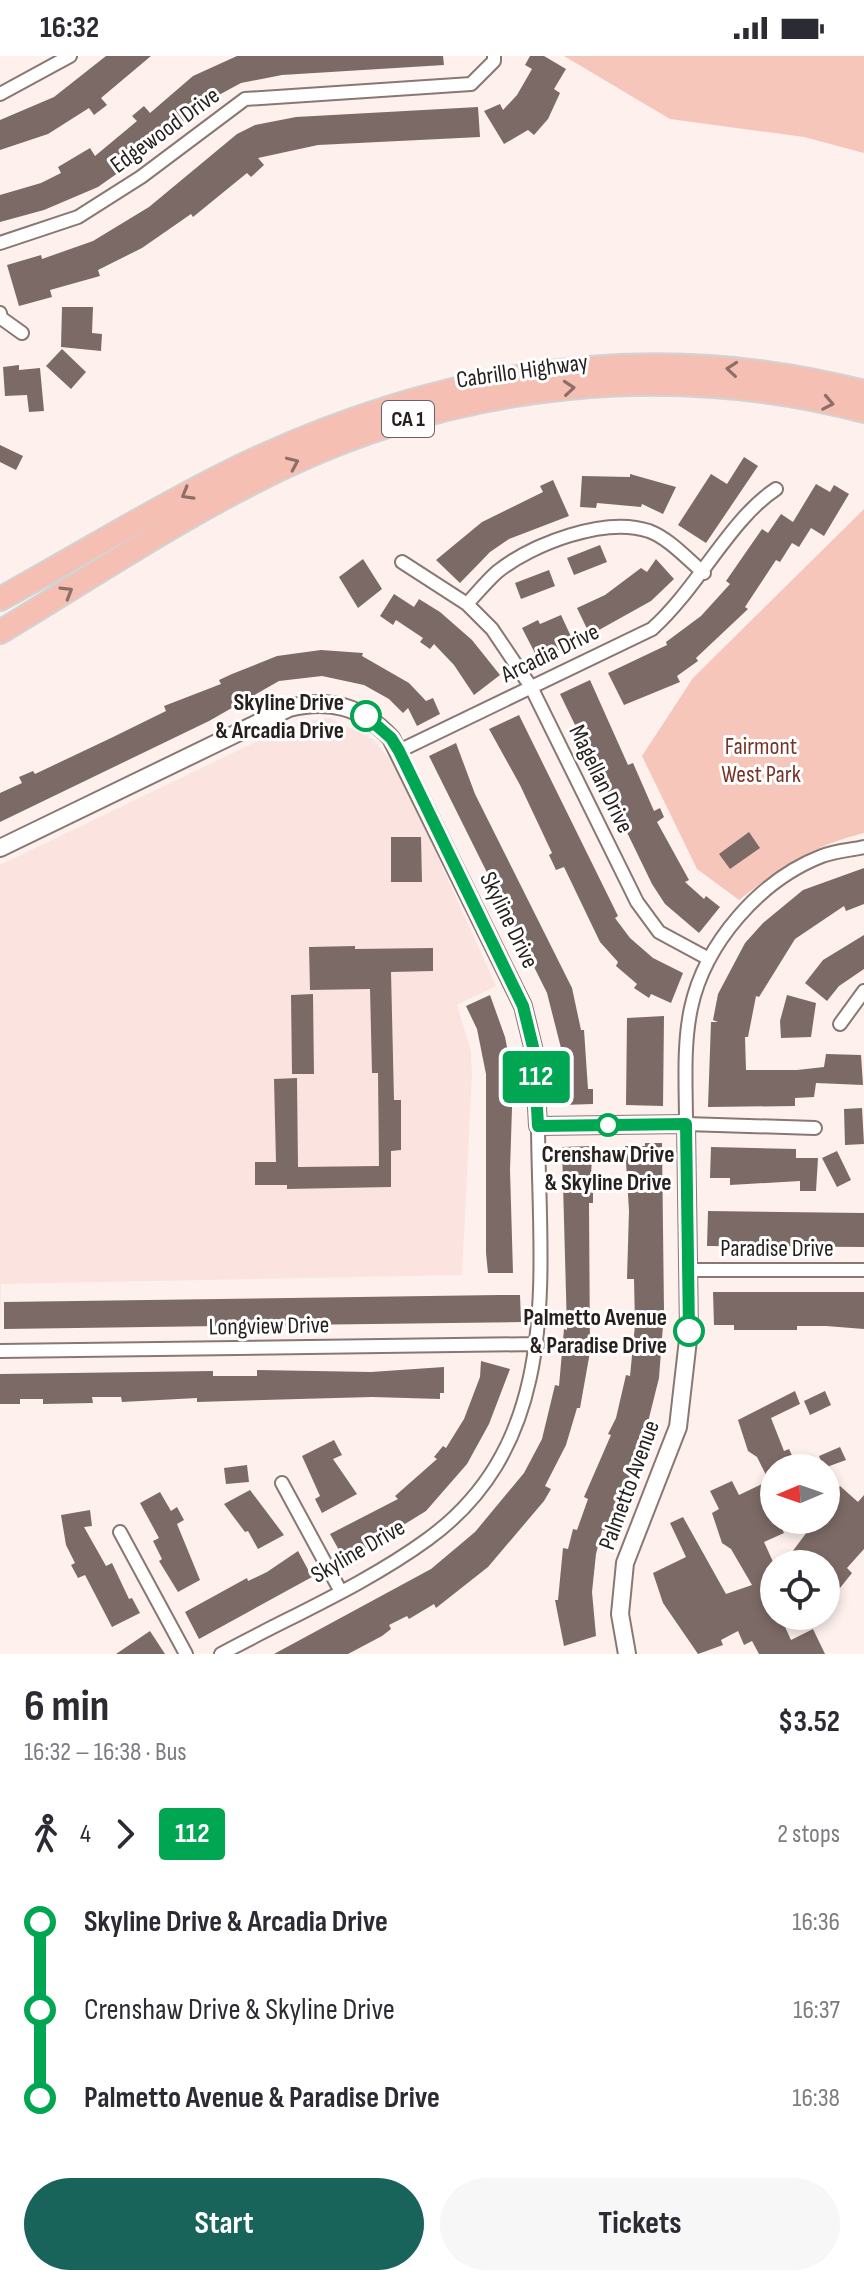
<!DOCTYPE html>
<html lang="en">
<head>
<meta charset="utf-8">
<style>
  :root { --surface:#fff; --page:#f7f7f7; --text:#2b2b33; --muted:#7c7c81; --accent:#18635a }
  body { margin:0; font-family:"Sofia Sans Condensed",sans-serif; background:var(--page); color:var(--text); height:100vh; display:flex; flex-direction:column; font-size:30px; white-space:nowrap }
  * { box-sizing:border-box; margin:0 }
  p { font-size:26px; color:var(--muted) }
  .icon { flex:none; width:44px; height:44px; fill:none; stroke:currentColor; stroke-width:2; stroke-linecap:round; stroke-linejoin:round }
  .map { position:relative; height:1598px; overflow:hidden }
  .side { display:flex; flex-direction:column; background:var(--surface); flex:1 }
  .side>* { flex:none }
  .badge { padding:0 16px; border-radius:6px; font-size:28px; line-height:52px }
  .needle { width:52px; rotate:268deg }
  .tools { position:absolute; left:760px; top:1398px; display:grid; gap:16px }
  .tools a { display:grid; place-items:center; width:80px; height:80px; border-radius:50%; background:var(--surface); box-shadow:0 4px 12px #0003; font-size:40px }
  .map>.badge { position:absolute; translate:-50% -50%; box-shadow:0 0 0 4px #fff }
  .legs { display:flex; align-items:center; gap:12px; height:88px; padding:0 24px; font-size:26px }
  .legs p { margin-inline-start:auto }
  .headline { display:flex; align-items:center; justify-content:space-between; height:136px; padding:0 24px }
  h1 { font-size:44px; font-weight:700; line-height:60px }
  .cta { display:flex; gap:16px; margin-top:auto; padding:16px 24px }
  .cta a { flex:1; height:92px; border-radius:48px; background:var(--accent); color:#fff; font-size:32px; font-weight:700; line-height:92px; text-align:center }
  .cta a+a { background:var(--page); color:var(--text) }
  ul { padding:0 24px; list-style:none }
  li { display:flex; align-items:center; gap:28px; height:88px; font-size:30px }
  li i { display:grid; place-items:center; width:12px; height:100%; margin:0 10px; background:currentColor }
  li i::after { content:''; width:20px; height:20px; margin:-10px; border:6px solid; border-radius:50%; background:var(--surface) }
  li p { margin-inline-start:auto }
  li:first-child i { background:linear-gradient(#0000 50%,currentColor 0) }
  li:last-child i { background:linear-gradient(currentColor 50%,#0000 0) }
  .status { display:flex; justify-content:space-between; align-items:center; height:56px; padding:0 40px; background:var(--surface); direction:ltr }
  .status svg { height:22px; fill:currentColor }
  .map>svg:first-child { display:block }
  .built { fill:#fbe4df }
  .green { fill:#f6c6bb }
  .building { fill:#7c6a66 }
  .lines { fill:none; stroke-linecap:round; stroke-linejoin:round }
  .minor-casing { stroke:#897772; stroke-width:16 }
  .tertiary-casing { stroke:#897772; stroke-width:20 }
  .motorway-casing { stroke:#d4d2d2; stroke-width:26 }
  .minor { stroke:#fff; stroke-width:12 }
  .tertiary { stroke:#fff; stroke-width:16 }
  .motorway { stroke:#f5bfb3; stroke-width:22 }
  .oneway { stroke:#8e6f68 }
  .line-1-casing { stroke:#fff; stroke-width:18 }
  .line-1 { stroke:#00a651; stroke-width:12 }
  .stop-1-dot { fill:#fff; stroke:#00a651; stroke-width:4 }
  .labels { text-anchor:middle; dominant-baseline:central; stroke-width:6; stroke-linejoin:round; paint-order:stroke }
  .shield { fill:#fff; stroke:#676261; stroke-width:2 }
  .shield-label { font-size:22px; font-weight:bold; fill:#261f1d }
  .street-label { font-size:24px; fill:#261f1d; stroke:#fff }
  .stop-label { font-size:24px; font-weight:bold; fill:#261f1d; stroke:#fff; text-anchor:end }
  .park-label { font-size:24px; fill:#773426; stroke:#fff }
</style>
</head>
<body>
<div class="status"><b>16:32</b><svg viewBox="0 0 49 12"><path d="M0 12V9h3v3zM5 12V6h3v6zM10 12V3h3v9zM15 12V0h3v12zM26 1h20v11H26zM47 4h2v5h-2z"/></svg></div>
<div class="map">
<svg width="864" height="1598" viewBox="0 0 864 1598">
  <rect width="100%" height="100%" fill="#fdf0ed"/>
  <path class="built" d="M330 662 374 684 399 715 496 930 457 949 471 995 472 1019 462 1219 1 1228 0 1281V809L272 678 306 665Z"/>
  <path class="green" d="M564 0H864V97L804 81 670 63Z
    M864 453V777C814 789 779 812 739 844L697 813 642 700 693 622Z"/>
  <path class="building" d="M106 0H151L101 42 107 49 94 59 89 52 48 78 0 94V64L54 41Z
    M237 0H443L444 9 282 19 241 27 204 47 156 90 98 131 44 154 0 166V139L41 127 61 117 58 111 90 92 95 100 137 65 132 60 144 50 150 57 193 20Z
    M530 0H544L566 13 554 33 560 37 548 63 534 79 528 74 504 88 484 55 500 48 503 54 517 39 532 13 525 9Z
    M478 51 480 81 318 89 258 102 264 109 251 121 247 117 193 161 191 158 142 192 98 214 100 220 50 234 52 241 19 250 7 209 41 199 42 203 93 185 149 151 237 78 255 69 296 61Z
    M62 251H93L92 277 102 278 101 295 61 291Z
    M62 293 86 316 71 333 46 310Z
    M19 309V314L40 312 44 355 29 356 27 339 5 340 3 311Z
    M0 389 23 400 16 414 0 406Z
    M744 401 758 410 706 487 678 469 711 418 727 428Z
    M630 418 676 431 663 458 642 448 641 451 597 447 596 452 580 451 582 420 630 421Z
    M553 424 569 460 509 483 490 496 460 527 436 504 482 466 543 436 540 430Z
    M816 428 830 436 834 429 849 438 824 480 811 472 799 491 792 487 780 506 776 504 745 551 748 553 696 602 698 605 677 620 680 626 624 649 608 617 667 589 666 586 701 560 730 528 726 525 762 473 768 477 781 458 793 466Z
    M600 489 607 506 574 519 567 502Z
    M363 503 382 533 358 552 339 521Z
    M656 503 674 523 651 545 590 579 577 552 605 539 641 512 647 516Z
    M549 514 555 530 521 543 515 527Z
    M394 538 414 551 419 543 440 556 472 584 500 619 474 639 454 609 434 588 430 593 420 586 423 582 396 564 393 569 380 560Z
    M561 559 574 587 538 603 522 572 538 564 540 568Z
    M321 594 363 597 362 600 409 627 426 645 433 642 440 658 417 670 408 652 403 657 389 643 364 629 322 620 279 625 209 665 0 766V737L22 727 19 721 33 715 35 718 111 682 166 655 164 650 221 628 219 624 232 618 277 600Z
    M590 624 628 709 633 707 654 755 660 752 664 761 657 766 689 824 685 826 704 843 706 840 720 851 699 877 665 848 652 828 560 638Z
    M519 659 618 860 615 862 630 882 653 902 683 917 671 947 651 938 649 942 634 932 637 928 616 910 618 906 600 886 564 811 556 814 549 799 552 797 520 729 489 673Z
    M456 687 475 738 572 932 581 974H584L588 1033H593V1048L562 1049 561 992 547 937 429 700Z
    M749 776 760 792 730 813 719 798Z
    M391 781H421L422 826H391Z
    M864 812V848L846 855 844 850 795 883 759 941 756 940 748 981H745L746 1014H797L824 1011 826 998 861 999 863 1029 816 1027 814 1041 795 1042V1050L708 1051 711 966H718L713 964 718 938 745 887 763 867 803 834Z
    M864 879V913L839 930 827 945 805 927 823 904Z
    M355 890V893L433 892V915L391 916 394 1044H401V1094L391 1095V1131L287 1133V1129H255V1106H276L274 1023 297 1022 298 1111 379 1110 378 1017H372L370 933 310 934 309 891Z
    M313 938 314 1018H292L291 939Z
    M490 939 505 981 513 1021 510 1114 513 1217H488L486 1197V1018L477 973 466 950Z
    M787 939 816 947 811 981 781 982 780 965Z
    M664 960 663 1050 626 1049 627 962Z
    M862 1052 864 1088 845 1089 844 1053Z
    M645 1087H662L664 1256 659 1322 641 1394 606 1475 602 1474 596 1498 592 1536 596 1580 564 1590 555 1544H558L563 1492 568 1493 573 1473 577 1474 588 1443 584 1441 611 1379 608 1378 616 1362 626 1319 630 1320 635 1269 634 1223H627L629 1155 625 1090H645Z
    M593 1090 590 1131 593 1130V1147H589L590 1296 580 1352H577L566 1389 545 1430 551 1433 544 1445 488 1511 436 1552 434 1548 409 1563 407 1560 389 1569 391 1573 382 1580 348 1598H274L431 1513 475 1476 524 1417 542 1383 555 1329 559 1330 564 1273 567 1274 562 1091Z
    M711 1091 796 1093V1102H818L816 1135H800V1125L730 1129V1122H710Z
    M837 1095 851 1124 837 1131 822 1102Z
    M708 1155 864 1157V1191L707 1190Z
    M713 1236H864V1273L826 1270H797V1274H734V1269H714Z
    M499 1239H520L521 1266 4 1273V1246Z
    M481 1305 510 1313 489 1368 467 1408 426 1455 345 1505 330 1478 398 1443 395 1440 437 1403 434 1401 443 1390 446 1392 464 1363 480 1321Z
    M444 1311V1337H440V1343L372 1341 197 1346V1342L122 1346 121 1341H92L93 1347 43 1348V1343H20V1348H0V1318L213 1315V1320H257V1314L371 1316Z
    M795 1335 800 1348 771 1362 784 1395 789 1393 798 1412H774V1417L767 1421 757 1401 748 1395 738 1364Z
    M825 1335 831 1349 810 1359 804 1345Z
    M334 1384 342 1399 333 1403 357 1438 322 1457 315 1443 320 1440 302 1400Z
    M840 1391 846 1404 824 1412 819 1400Z
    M247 1409 249 1426 226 1428 224 1412Z
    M732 1425 739 1439 762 1428 774 1464H778L784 1477 764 1486 774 1508V1535L765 1527 774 1547V1560H780L791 1584 813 1573 825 1598H759L752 1585 744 1589 738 1575 721 1584 723 1589 698 1598 663 1547 653 1517 686 1501 670 1467 683 1461 726 1538 752 1529 731 1493 722 1487 712 1457 719 1453 710 1435Z
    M840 1430 858 1446 864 1439V1493L847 1512 852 1517 832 1542 826 1537V1508H783L816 1464H826V1447Z
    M250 1434 284 1479 258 1493 248 1475 245 1476 224 1448Z
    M160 1436 171 1455 177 1451 184 1464 177 1468 200 1524 178 1536 159 1505 162 1503 153 1485 159 1482 140 1447Z
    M90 1454 92 1470 84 1471 106 1510 112 1507 129 1543 132 1542 140 1557 112 1571 85 1519 78 1522 71 1509 75 1507 66 1489 61 1459Z
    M298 1495 312 1521 199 1583 185 1556 247 1522 248 1525 267 1516Z
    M150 1575 165 1598H116Z"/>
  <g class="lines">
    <g class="minor-casing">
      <path id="minor" d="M0 38 70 0
        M0 187 78 161 141 121 245 43 471 28 494 5V0
        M0 257 1 262 22 277
        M402 506 467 548 492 573 531 631 637 846 659 876 709 903
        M467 548C477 537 486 526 497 516 532 488 605 460 649 475 670 483 687 503 704 517
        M399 695 652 573C698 532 730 463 776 433
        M840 968 864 935
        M815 1072 686 1068C686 1029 683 990 691 952 705 887 760 824 822 800 835 795 851 794 864 791
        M690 1214H864
        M0 1295 538 1288
        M282 1427 340 1534
        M120 1476 186 1598
        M221 1598C289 1561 365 1529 428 1483 565 1383 539 1218 538 1070"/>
    </g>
    <g class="tertiary-casing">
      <path id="tertiary" d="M0 792 289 652C330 642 361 650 391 682L523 950 534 995 538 1070 686 1068 689 1275 678 1371 625 1507 620 1558 627 1598"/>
    </g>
    <g class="motorway-casing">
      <path id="motorway" d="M0 543C73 503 144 459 217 422 421 319 639 278 864 336
        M0 576C93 520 185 458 284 411 464 326 670 304 864 355"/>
    </g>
    <use href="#minor" class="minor"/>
    <use href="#tertiary" class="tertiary"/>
    <use href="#motorway" class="motorway"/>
  </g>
  <defs><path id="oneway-chevron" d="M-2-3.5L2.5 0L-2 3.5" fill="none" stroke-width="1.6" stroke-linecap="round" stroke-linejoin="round" transform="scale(2)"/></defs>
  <g class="oneway">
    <use href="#oneway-chevron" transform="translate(732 313) rotate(-175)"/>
    <use href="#oneway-chevron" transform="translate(569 332) rotate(-5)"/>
    <use href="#oneway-chevron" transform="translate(828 347) rotate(11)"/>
    <use href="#oneway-chevron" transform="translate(293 407) rotate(-24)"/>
    <use href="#oneway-chevron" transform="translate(187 438) rotate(150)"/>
    <use href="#oneway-chevron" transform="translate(67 536) rotate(-31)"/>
  </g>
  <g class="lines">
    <g class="line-1-casing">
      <path id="line-1" d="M366 660 391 682 399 695 523 950 534 995 538 1070 686 1068 689 1275"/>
    </g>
    <use href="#line-1" class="line-1"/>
  </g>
  <g class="stop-1-dot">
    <circle cx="366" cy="660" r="14"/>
    <circle cx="608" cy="1069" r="10"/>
    <circle cx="689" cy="1275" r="14"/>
  </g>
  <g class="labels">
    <rect class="shield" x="382" y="345" width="52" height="36" rx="6"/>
    <g class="shield-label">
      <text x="408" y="363">CA 1</text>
    </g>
    <g class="street-label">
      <text transform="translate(165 74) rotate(-36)">Edgewood Drive</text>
      <text transform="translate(522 315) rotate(-8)">Cabrillo Highway</text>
      <text transform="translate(550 597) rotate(-26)">Arcadia Drive</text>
      <text transform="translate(601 723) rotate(64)">Magellan Drive</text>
      <text transform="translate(509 864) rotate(64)">Skyline Drive</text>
      <text x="777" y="1192">Paradise Drive</text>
      <text transform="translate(269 1270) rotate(-1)">Longview Drive</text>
      <text transform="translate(629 1429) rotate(-70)">Palmetto Avenue</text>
      <text transform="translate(358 1495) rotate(-30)">Skyline Drive</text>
    </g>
    <g class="stop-label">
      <text x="344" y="646">Skyline Drive<tspan x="344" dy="28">&amp; Arcadia Drive</tspan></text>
      <text x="608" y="1098" text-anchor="middle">Crenshaw Drive<tspan x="608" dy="28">&amp; Skyline Drive</tspan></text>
      <text x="667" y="1261">Palmetto Avenue<tspan x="667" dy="28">&amp; Paradise Drive</tspan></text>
    </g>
    <g class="park-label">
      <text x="761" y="690">Fairmont<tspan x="761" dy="28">West Park</tspan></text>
    </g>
  </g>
</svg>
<div class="tools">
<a><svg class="needle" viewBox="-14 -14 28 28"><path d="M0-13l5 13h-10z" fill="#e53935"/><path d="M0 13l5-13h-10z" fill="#7c7c81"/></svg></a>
<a><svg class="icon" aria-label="locate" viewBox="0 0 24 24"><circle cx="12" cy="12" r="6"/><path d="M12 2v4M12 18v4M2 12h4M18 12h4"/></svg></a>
</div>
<b class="badge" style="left:536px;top:1021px;background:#00a651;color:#fff">112</b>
</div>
<section class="side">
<div class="headline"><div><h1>6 min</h1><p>16:32 – 16:38 · Bus</p></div><b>$3.52</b></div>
<div class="legs"><svg class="icon" aria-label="walk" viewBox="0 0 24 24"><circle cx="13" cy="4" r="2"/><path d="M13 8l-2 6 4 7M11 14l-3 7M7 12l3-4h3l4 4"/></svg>4<svg class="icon" aria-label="forward" viewBox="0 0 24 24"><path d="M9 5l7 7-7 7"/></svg><b class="badge" style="background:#00a651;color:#fff">112</b><p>2 stops</p></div>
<ul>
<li><i style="color:#00a651"></i><b>Skyline Drive &amp; Arcadia Drive</b><p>16:36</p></li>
<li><i style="color:#00a651"></i><span>Crenshaw Drive &amp; Skyline Drive</span><p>16:37</p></li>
<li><i style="color:#00a651"></i><b>Palmetto Avenue &amp; Paradise Drive</b><p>16:38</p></li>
</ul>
<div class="cta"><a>Start</a><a>Tickets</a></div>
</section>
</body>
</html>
